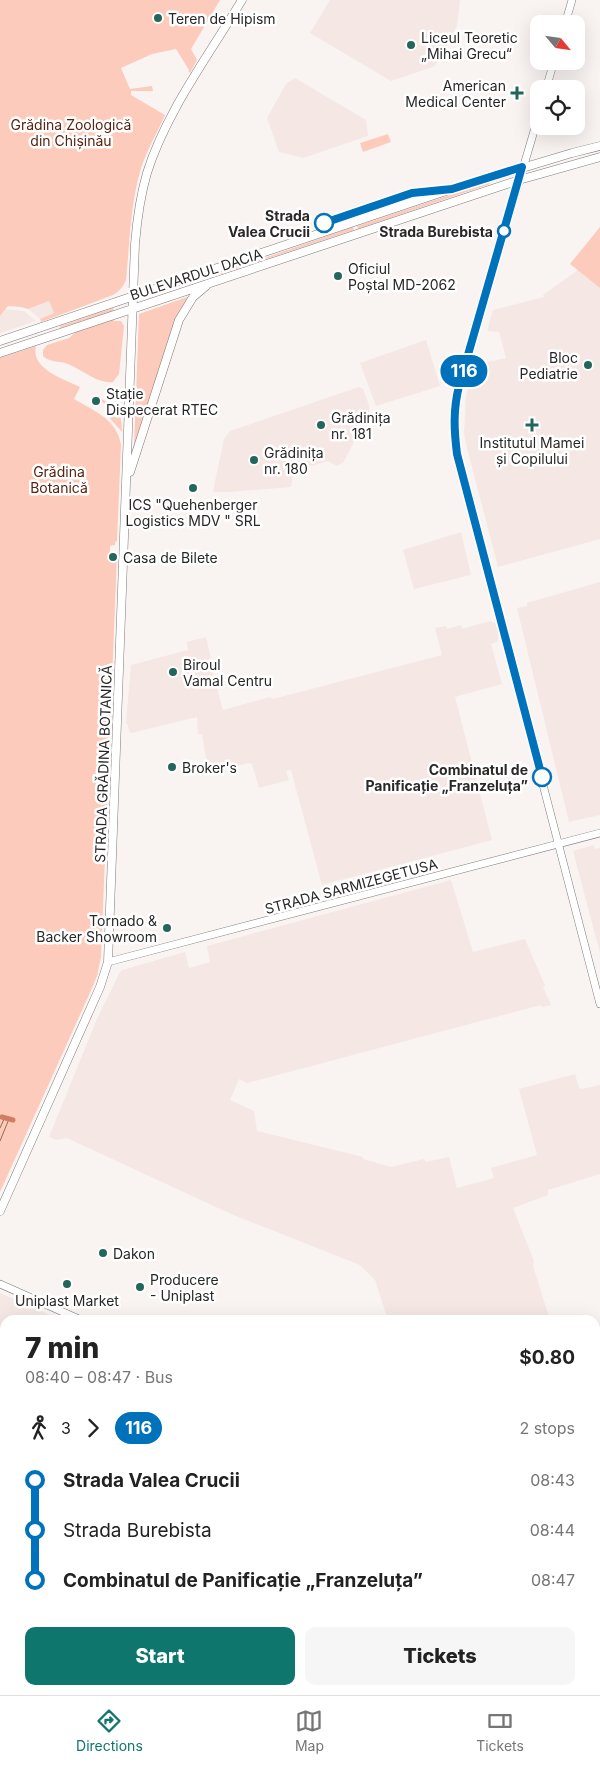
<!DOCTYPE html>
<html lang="en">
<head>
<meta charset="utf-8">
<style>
  :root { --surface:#fff; --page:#f6f6f6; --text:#222; --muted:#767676; --line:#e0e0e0; --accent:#0f766e }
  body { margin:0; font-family:Inter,sans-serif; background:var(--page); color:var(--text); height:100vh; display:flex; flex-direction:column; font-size:19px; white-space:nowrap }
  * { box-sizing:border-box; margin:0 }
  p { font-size:16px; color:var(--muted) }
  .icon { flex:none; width:28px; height:28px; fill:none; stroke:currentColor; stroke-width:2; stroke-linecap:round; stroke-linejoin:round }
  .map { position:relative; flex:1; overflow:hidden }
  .drawer { position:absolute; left:0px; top:1315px; width:600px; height:380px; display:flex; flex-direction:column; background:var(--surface); border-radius:15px 15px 0 0; box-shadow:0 5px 20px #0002 }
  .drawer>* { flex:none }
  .badge { padding:0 10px; border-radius:16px; font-size:18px; line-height:32px }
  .needle { width:32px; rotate:119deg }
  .controls { position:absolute; left:530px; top:15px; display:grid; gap:10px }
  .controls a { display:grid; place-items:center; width:55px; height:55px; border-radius:10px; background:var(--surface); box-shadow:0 5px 20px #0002; font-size:25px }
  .map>.badge { position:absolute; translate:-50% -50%; box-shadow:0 0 0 2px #fff }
  .legs { display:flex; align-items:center; gap:8px; height:55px; padding:0 25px; font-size:16px }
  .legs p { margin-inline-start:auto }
  .overview { display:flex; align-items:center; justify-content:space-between; height:85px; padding:0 25px }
  h1 { font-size:28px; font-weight:800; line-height:38px }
  .action { display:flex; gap:10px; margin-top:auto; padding:10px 25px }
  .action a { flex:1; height:58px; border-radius:10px; background:var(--accent); color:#fff; font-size:20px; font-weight:800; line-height:58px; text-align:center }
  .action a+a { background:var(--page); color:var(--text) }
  ul { padding:0 25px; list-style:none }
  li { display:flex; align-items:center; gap:18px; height:50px; font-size:19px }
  li i { display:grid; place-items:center; width:8px; height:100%; margin:0 6px; background:currentColor }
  li i::after { content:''; width:12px; height:12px; margin:-6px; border:4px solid; border-radius:50%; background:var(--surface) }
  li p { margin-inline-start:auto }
  li:first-child i { background:linear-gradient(#0000 50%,currentColor 0) }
  li:last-child i { background:linear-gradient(currentColor 50%,#0000 0) }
  .dock { display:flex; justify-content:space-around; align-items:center; height:70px; border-top:1px solid var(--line); background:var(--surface); font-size:14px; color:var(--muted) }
  .dock a { display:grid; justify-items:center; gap:2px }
  .dock .selected { color:var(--accent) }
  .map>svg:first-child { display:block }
  .built { fill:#f5e7e3 }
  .green { fill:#fdcbbb }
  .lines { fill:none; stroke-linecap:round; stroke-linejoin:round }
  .stream { stroke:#9e6450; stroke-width:1 }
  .canal { stroke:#d07e62; stroke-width:5 }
  .secondary-casing { stroke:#7f7a79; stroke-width:8 }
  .primary-casing { stroke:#7f7a79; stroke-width:9 }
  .secondary { stroke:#fff; stroke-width:7 }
  .primary { stroke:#fff; stroke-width:8 }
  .line-1-casing { stroke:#fff; stroke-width:11 }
  .line-1 { stroke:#0072bc; stroke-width:8 }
  .poi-dot { fill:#226759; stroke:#fff; stroke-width:2 }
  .stop-1-dot { fill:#fff; stroke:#0072bc; stroke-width:2.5 }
  .labels { text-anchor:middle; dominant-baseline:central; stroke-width:5; stroke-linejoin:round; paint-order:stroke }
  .poi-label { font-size:14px; fill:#292727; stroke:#fff; text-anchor:start }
  .park-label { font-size:14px; fill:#582311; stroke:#fff }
  .stop-label { font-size:14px; font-weight:bold; fill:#292727; stroke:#fff; text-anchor:end }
  .street-label { font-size:14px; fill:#292727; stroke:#fff }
</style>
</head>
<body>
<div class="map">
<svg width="600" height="1695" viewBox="0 0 600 1695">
  <rect width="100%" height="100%" fill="#f9f4f2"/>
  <path class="built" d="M330 0H460L457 26 435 66 391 81 310 33Z
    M295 78 366 120 368 136 303 158 279 152 267 118 286 84Z
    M578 270 600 288V539L498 567 467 448 464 433 466 396 475 365 506 358 499 332 487 331 493 310 544 297 543 295Z
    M49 301 54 313 40 319 28 309Z
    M5 309 24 311 36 321 0 333V316Z
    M426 340 440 386 376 406 360 363Z
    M359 387 363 389 369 405V413L343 463 337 466 328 461 300 469H294L291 487 228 492H214L213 491 224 439 230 431Z
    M461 532 471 575 414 589 403 550Z
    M600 582V815L569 822 517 608 527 606V603Z
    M490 621 496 624 499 635 497 642 491 644 502 684 455 697 492 840 322 885 291 770 286 771 289 780 259 788 252 764 249 763 223 769 209 766 207 764 202 734H198L197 717 131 733 129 731 128 725 126 723 131 665 188 650 187 642 191 641 206 637 211 658 209 659 223 710 270 697 273 699 442 655 435 628 446 626 447 629 461 625 462 629Z
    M594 845 595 849 600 848V953L573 851Z
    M451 880 473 952 525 939 545 986 543 987 551 1005 542 1007 541 1005 247 1083 239 1079 230 1100 254 1111 257 1131 363 1157V1159L391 1167 424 1159 426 1162 449 1157 457 1188 494 1178 491 1168 537 1155 519 1089 575 1074 579 1088 582 1089 600 1085V1174L548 1190V1195L513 1208 534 1261 533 1266 550 1320H388L375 1280 360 1265 231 1214 67 1138 56 1140 49 1137 97 1019 119 974 122 970 185 952 189 968 210 962 207 946Z
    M0 1293 61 1320H5V1384L0 1382Z
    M0 1387 5 1389V1492L0 1503Z
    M5 1588V1668H0V1590Z"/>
  <path class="green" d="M0 0H220L191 49 197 60 190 73 188 71 189 70 176 49 152 54 121 68 130 89 152 86 153 91H131V95L165 115C157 133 147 150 141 168 130 205 130 242 126 280 123 287 120 291 113 295L41 322 40 319 54 313 49 301 28 309 21 307 8 306 0 316Z
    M388 134 391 142 363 152 360 143Z
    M489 182 490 184 358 229 357 226Z
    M353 227 354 230 215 276H213Z
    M600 227V288L570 264Z
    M190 296 134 447 139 314Z
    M113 308 114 311 60 328V326Z
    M113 319 114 321H121L124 326 119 374 113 382C96 384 81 368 65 363 57 361 49 362 43 356V350L47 345 69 338 77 331Z
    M36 346C30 369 64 379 80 387L74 399C94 411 117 419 121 445L117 541 115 542V545L110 546V555H117L101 957 97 976 93 986 0 1192V358Z
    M100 398C117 408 122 412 122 432L107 415 110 407 99 400Z"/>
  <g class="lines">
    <path class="stream" d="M0 1128 5 1117
      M0 1141 9 1119"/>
    <path class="canal" d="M2 1117 13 1120"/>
    <g class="secondary-casing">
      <path id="secondary" d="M565 24 572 0
        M546 89 554 61
        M539 114 459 386C453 410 454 430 457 454L600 1004
        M108 962 600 833
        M0 1284 81 1320"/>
    </g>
    <g class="primary-casing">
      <path id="primary" d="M0 341 452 189 572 153 600 146
        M0 353 519 180 600 157
        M130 472 179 320 193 297 206 286
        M0 1211 100 987 108 962 135 244C137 220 140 197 147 173 166 112 209 55 242 0
        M595 1487 600 1485
        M129 1695 154 1690"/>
    </g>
    <use href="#secondary" class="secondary"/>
    <use href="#primary" class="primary"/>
  </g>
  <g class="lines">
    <g class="line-1-casing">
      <path id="line-1" d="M324 223 412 193 452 189 522 167 459 386C453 410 454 430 457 454L542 777"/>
    </g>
    <use href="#line-1" class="line-1"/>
  </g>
  <g class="poi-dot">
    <circle cx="158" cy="18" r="5"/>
    <circle cx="411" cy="45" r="5"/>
    <path d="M514.5 85.5h5v5h5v5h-5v5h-5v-5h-5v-5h5z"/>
    <circle cx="338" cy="276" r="5"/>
    <circle cx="588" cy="365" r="5"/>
    <circle cx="96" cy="401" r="5"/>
    <circle cx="321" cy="425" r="5"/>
    <path d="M529.5 417.5h5v5h5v5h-5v5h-5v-5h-5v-5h5z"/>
    <circle cx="254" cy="460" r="5"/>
    <circle cx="193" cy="488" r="5"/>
    <circle cx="113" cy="557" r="5"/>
    <circle cx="173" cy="672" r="5"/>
    <circle cx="172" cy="767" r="5"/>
    <circle cx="167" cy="928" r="5"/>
    <circle cx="103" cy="1253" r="5"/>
    <circle cx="67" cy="1284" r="5"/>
    <circle cx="140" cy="1287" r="5"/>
  </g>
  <g class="stop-1-dot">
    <circle cx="324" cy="223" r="9"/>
    <circle cx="504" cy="231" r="6"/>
    <circle cx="542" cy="777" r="9"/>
  </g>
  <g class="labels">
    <g class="poi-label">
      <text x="168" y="18">Teren de Hipism</text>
      <text x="421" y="37">Liceul Teoretic<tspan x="421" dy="16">„Mihai Grecu“</tspan></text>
      <text x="506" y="85" text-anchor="end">American<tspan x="506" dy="16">Medical Center</tspan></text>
      <text x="348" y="268">Oficiul<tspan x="348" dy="16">Poștal MD-2062</tspan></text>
      <text x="578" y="357" text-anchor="end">Bloc<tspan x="578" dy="16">Pediatrie</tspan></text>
      <text x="106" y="393">Stație<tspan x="106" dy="16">Dispecerat RTEC</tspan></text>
      <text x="331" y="417">Grădinița<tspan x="331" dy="16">nr. 181</tspan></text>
      <text x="532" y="442" text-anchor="middle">Institutul Mamei<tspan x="532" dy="16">și Copilului</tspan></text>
      <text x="264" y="452">Grădinița<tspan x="264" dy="16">nr. 180</tspan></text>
      <text x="193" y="504" text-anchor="middle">ICS "Quehenberger<tspan x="193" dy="16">Logistics MDV " SRL</tspan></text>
      <text x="123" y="557">Casa de Bilete</text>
      <text x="183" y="664">Biroul<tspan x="183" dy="16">Vamal Centru</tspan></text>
      <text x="182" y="767">Broker's</text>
      <text x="157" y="920" text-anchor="end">Tornado &amp;<tspan x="157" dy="16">Backer Showroom</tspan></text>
      <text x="113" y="1253">Dakon</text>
      <text x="150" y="1279">Producere<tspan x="150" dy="16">- Uniplast</tspan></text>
      <text x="67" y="1300" text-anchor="middle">Uniplast Market</text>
    </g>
    <g class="park-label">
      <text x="71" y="124">Grădina Zoologică<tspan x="71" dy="16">din Chișinău</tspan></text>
      <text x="59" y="471">Grădina<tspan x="59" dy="16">Botanică</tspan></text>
    </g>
    <g class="stop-label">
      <text x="310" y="215">Strada<tspan x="310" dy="16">Valea Crucii</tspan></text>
      <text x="493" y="231">Strada Burebista</text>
      <text x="528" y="769">Combinatul de<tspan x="528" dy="16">Panificație „Franzeluța”</tspan></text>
    </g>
    <g class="street-label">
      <text transform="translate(196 274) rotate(-18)">BULEVARDUL DACIA</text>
      <text transform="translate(103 764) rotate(-88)">STRADA GRĂDINA BOTANICĂ</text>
      <text transform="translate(351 886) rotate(-15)">STRADA SARMIZEGETUSA</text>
    </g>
  </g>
</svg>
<div class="controls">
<a><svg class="needle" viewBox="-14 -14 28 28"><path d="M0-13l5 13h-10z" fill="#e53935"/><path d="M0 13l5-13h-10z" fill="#767676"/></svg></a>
<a><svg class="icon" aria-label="locate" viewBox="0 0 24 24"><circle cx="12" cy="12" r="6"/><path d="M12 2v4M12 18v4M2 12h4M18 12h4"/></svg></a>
</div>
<b class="badge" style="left:464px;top:371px;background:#0072bc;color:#fff">116</b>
<section class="drawer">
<div class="overview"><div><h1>7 min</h1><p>08:40 – 08:47 · Bus</p></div><b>$0.80</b></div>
<div class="legs"><svg class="icon" aria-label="walk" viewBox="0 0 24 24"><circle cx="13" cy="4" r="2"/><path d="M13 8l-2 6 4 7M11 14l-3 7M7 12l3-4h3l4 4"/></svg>3<svg class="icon" aria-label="forward" viewBox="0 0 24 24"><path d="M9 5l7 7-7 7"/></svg><b class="badge" style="background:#0072bc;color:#fff">116</b><p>2 stops</p></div>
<ul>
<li><i style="color:#0072bc"></i><b>Strada Valea Crucii</b><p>08:43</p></li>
<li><i style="color:#0072bc"></i><span>Strada Burebista</span><p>08:44</p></li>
<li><i style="color:#0072bc"></i><b>Combinatul de Panificație „Franzeluța”</b><p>08:47</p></li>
</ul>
<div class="action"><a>Start</a><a>Tickets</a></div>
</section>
</div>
<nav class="dock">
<a class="selected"><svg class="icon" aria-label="directions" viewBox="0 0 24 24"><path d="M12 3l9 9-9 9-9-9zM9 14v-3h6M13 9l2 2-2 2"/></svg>Directions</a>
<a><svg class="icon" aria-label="map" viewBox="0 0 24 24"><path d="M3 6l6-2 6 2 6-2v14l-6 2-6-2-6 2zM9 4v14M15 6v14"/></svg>Map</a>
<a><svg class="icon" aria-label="tickets" viewBox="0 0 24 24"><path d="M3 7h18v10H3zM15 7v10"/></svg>Tickets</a>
</nav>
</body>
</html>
